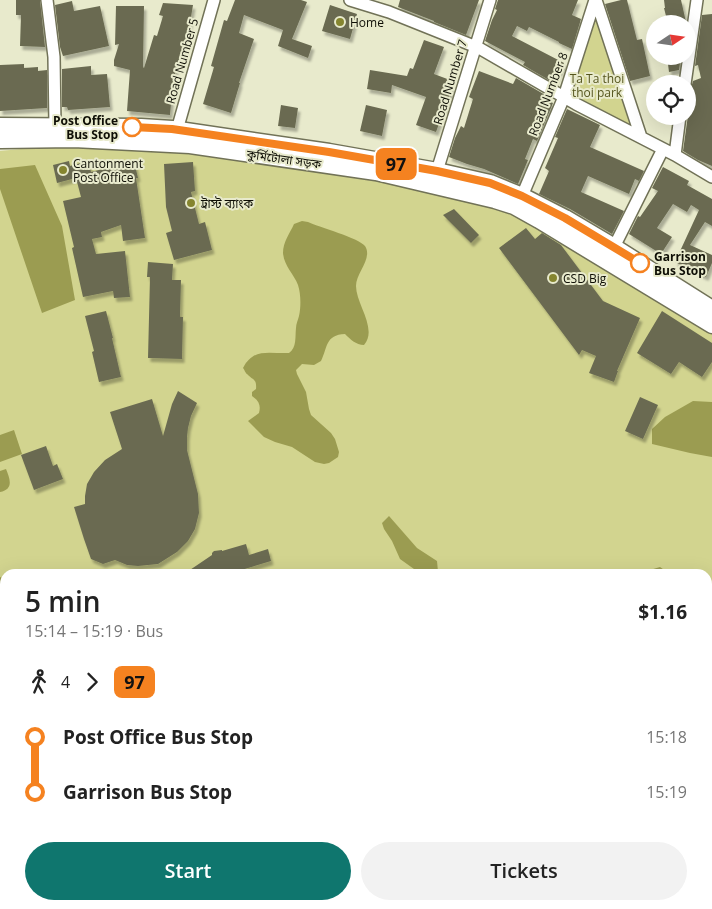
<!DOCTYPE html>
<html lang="en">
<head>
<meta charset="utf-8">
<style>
  :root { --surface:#fff; --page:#f2f2f2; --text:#222; --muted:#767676; --accent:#0f766e }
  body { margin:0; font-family:"Open Sans","Noto Sans Bengali",sans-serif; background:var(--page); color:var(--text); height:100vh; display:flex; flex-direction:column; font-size:19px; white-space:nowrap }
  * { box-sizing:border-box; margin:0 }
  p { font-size:16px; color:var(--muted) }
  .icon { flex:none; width:28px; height:28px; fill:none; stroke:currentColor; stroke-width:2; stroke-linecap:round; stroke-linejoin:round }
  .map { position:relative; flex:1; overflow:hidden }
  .drawer { position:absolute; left:0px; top:569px; width:712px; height:341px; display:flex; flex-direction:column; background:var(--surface); border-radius:15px 15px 0 0; box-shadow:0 5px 20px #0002 }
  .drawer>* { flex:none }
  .badge { padding:0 10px; border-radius:8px; font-size:18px; line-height:32px }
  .needle { width:32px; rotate:77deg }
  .buttons { position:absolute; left:646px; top:15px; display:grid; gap:10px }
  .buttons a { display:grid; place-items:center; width:50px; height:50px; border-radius:50%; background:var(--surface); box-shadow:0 5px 20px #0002; font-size:25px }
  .map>.badge { position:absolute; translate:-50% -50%; box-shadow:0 0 0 2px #fff }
  .legs { display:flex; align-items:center; gap:8px; height:55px; padding:0 25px; font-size:16px }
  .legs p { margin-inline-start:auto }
  .head { display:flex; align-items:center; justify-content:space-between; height:85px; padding:0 25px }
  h1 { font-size:28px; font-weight:600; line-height:38px }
  .primary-button { display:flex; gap:10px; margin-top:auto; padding:10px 25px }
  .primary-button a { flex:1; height:58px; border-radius:30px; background:var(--accent); color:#fff; font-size:20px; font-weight:600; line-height:58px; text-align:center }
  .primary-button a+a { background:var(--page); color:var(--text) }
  ul { padding:0 25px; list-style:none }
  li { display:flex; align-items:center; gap:18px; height:55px; font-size:19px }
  li i { display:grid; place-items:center; width:8px; height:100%; margin:0 6px; background:currentColor }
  li i::after { content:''; width:12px; height:12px; margin:-6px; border:4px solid; border-radius:50%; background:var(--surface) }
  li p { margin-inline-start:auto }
  li:first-child i { background:linear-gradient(#0000 50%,currentColor 0) }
  li:last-child i { background:linear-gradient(currentColor 50%,#0000 0) }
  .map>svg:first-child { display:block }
  .green { fill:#d2d48f; fill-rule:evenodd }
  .water { fill:#9b9c51 }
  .building { fill:#6a6b51; filter:url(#shadow) }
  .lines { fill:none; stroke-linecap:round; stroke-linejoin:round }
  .street-casing { stroke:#717257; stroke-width:14 }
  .secondary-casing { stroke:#717257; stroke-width:19 }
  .street { stroke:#fff; stroke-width:11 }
  .secondary { stroke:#fff; stroke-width:16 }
  .line-1-casing { stroke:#fff; stroke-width:11 }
  .line-1 { stroke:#f58220; stroke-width:8 }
  .poi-dot { fill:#85852f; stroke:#e8eacc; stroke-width:2 }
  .stop-1-dot { fill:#fff; stroke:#f58220; stroke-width:2.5 }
  .labels { text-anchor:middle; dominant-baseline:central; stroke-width:4; stroke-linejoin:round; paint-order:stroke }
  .poi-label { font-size:12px; fill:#0e0e05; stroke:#e8eacc; text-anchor:start }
  .street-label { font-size:12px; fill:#0e0e05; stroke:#e8eacc }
  .park-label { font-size:12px; fill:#55551d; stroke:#e8eacc }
  .stop-label { font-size:12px; font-weight:bold; fill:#0e0e05; stroke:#e8eacc; text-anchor:end }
</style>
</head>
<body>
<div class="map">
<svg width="712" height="909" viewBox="0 0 712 909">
  <defs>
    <filter id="shadow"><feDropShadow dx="2.5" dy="4" stdDeviation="1" flood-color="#0004"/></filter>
  </defs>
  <rect width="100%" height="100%" fill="#e8eacc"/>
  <path class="green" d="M596 6 636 132 568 96Z
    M82 143 310 167 498 206 712 330V909H0V151ZM5 574H708V905H5Z"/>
  <path class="water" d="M35 165 62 226 75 300 42 313 0 189V169Z
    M302 221 308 222C319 227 359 238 365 246 373 258 356 273 356 286 356 304 378 329 364 345 356 345 350 339 345 334 325 335 328 347 321 361L314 365 302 364 296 370 297 374 306 392 309 409 311 415 331 433 335 439 339 452 338 457 329 463 324 464 315 462 292 447 275 442 264 437 248 421 259 413C261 405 259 401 252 396V392L256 389C257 378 252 380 247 374 246 374 244 369 243 368 254 347 270 354 289 353 297 348 295 336 296 328 296 324 298 320 299 316 301 307 301 294 298 285 294 274 284 266 283 253 283 242 290 233 294 224Z
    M693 401 712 402V457L690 453 652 444V429L665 417Z
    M14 430 22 454 0 462V435Z
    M6 469C10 479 14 489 0 492V471Z
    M389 516 417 548 437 561 438 572 439 574H415L414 569 400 559 392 541 384 529 382 523Z
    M660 567 670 574H645L650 570Z
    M0 577 5 579V612H0Z
    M712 667V744L708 747V670Z
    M52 905H107L98 909H49Z
    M396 905H507L508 909H387Z"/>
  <path class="building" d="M16 0H40L45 47 20 46 21 15H16Z
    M235 0H301L307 2 292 39 312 46 308 58 278 46 283 30 244 15 239 33 254 39 239 83H240L231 113 203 104 214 67 211 66 224 20 227 21Z
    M400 0H479L466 35 434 22V21L398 7Z
    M498 0H578L572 15 581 19 572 49 559 43V42L529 27 527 31 517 26 512 36 564 63 554 83 523 65 525 62 485 41 492 20 497 10 495 9Z
    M621 0H627L637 40 642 39 650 76 630 81 605 4Z
    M664 0H681L686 22 678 24H668L664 8H665Z
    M72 1 74 11 100 6 109 46 63 56 60 47 55 5Z
    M163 3 193 5 190 23 182 52H181L173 81 170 115 127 111 130 70 114 66V60L119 44 115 45 116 6H144L143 67 144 68 154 35 157 36 163 16 159 15Z
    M330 5 357 14 350 39 322 31Z
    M712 14V166L698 160 683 151 689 108H688V91L691 88 693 81 701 78 698 65 695 66 702 15Z
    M424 40 444 47 434 74 450 80 448 86 452 88 436 132 416 125 426 97 392 85 391 93 367 89 370 70 407 76 410 68 413 69Z
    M667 56H681L679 70 669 72Z
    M24 64V68L38 67V71L47 70V108L0 111V65Z
    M91 66V75L107 74 110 107 68 110 67 107H62V69Z
    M479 71 513 84 516 78 547 96 545 99 553 103 537 141 533 139 525 159 528 160 518 184 484 169 467 164 449 157 455 138 461 126 464 128 473 99 469 97Z
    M281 105 298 108 295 128 278 126Z
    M366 105 387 110 382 136 360 131Z
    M567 109 600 125 590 147 644 171 639 181 635 179 629 194 588 176 581 192 624 211 612 234 570 209 539 194 549 171 545 168 558 138 555 137Z
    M69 161 70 166 88 161 91 172 134 161 138 178H136L145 238 123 241 121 225 101 232 102 237 92 239 96 254 125 251 130 297 114 298 113 291 83 297 72 248 74 247 63 201 81 197 76 178 57 183 53 165Z
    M193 162 195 191 191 192 199 224 205 222 212 250 174 260 166 233 172 231 166 207 164 164Z
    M663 167 689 181 687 185 712 199V226L705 222 690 245 712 255V263L706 277 675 262 699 210 691 205 687 212 673 204 657 228 672 237 661 254 629 234 638 216 640 217 658 191 652 188Z
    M454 209 479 235 471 243 443 215Z
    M526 228 535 239 542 233 561 245 603 301 640 318 617 371H618L614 382 589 373 596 356 582 350 579 355 499 248Z
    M148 262 173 264 172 280H181L180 317H183L182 359 148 358 150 277H147Z
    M106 311 113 338H112L121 377 99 382 92 352 94 351 85 316Z
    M662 311 712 343V362L702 377 679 362 671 374 637 353Z
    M178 391 197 403 191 416 188 428 187 437V450L198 494 199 513 195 529 188 541 177 552 158 564 138 566 127 565 115 560 103 564 91 559 84 539 74 507 85 504V496L87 484 94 472 105 460 122 449 110 412 152 399 163 436 172 404Z
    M640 397 658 405 643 439 625 431Z
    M46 446 53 466 57 464 63 479 34 490 21 455Z
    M246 544 249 555 268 549 271 561 228 574H184L212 555V553L214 551 222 550V551Z"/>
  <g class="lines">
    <g class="street-casing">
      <path id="street" d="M47 0 54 57 55 126
        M350 0 389 12 479 48 576 104 675 155 712 177
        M596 0 641 137
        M685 84 697 0
        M177 130 214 0
        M675 155 680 116
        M437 171 490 0
        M522 196 564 97 595 0
        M614 247 663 149"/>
    </g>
    <g class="secondary-casing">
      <path id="secondary" d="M0 126 141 127 172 129 329 152 437 171 490 183 522 196 565 218 614 247 712 309
        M0 140 74 139 190 145 376 172 495 200 514 206 539 220 712 325"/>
    </g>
    <use href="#street" class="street"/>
    <use href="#secondary" class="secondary"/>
  </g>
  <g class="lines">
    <g class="line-1-casing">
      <path id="line-1" d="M132 127 172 129 329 152 437 171 490 183 522 196 565 218 640 263"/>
    </g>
    <use href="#line-1" class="line-1"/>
  </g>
  <g class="poi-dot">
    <circle cx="340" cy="22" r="5"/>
    <circle cx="63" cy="170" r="5"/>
    <circle cx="191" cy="203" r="5"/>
    <circle cx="553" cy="278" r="5"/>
  </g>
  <g class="stop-1-dot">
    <circle cx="132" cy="127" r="9"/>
    <circle cx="640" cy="263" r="9"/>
  </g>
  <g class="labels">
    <g class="poi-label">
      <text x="350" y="22">Home</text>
      <text x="73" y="163">Cantonment<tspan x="73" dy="14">Post Office</tspan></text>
      <text x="201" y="203">ট্রাস্ট ব্যাংক</text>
      <text x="563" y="278">CSD Big</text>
    </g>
    <g class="street-label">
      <text transform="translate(182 61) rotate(-74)">Road Number 5</text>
      <text transform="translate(450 82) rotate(-73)">Road Number 7</text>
      <text transform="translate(548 94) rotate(-69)">Road Number 8</text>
      <text transform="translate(284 159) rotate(8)">কুর্মিটোলা সড়ক</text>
    </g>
    <g class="park-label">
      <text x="597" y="78">Ta Ta thoi<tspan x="597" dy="14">thoi park</tspan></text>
    </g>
    <g class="stop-label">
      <text x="118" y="120">Post Office<tspan x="118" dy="14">Bus Stop</tspan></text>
      <text x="654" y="256" text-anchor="start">Garrison<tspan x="654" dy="14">Bus Stop</tspan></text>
    </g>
  </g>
</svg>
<div class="buttons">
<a><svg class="needle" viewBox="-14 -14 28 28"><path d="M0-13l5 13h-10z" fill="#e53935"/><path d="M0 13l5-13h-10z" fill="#767676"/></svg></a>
<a><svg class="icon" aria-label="locate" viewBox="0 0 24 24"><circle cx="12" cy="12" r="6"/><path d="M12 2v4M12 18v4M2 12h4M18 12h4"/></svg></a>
</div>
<b class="badge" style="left:396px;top:164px;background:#f58220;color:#111">97</b>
<section class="drawer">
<div class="head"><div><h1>5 min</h1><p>15:14 – 15:19 · Bus</p></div><b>$1.16</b></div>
<div class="legs"><svg class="icon" aria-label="walk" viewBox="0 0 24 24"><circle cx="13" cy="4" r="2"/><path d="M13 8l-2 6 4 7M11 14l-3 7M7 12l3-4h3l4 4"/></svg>4<svg class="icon" aria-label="forward" viewBox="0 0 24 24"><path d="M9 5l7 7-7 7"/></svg><b class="badge" style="background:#f58220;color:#111">97</b></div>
<ul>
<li><i style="color:#f58220"></i><b>Post Office Bus Stop</b><p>15:18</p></li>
<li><i style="color:#f58220"></i><b>Garrison Bus Stop</b><p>15:19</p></li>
</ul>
<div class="primary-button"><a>Start</a><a>Tickets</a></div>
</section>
</div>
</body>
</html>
